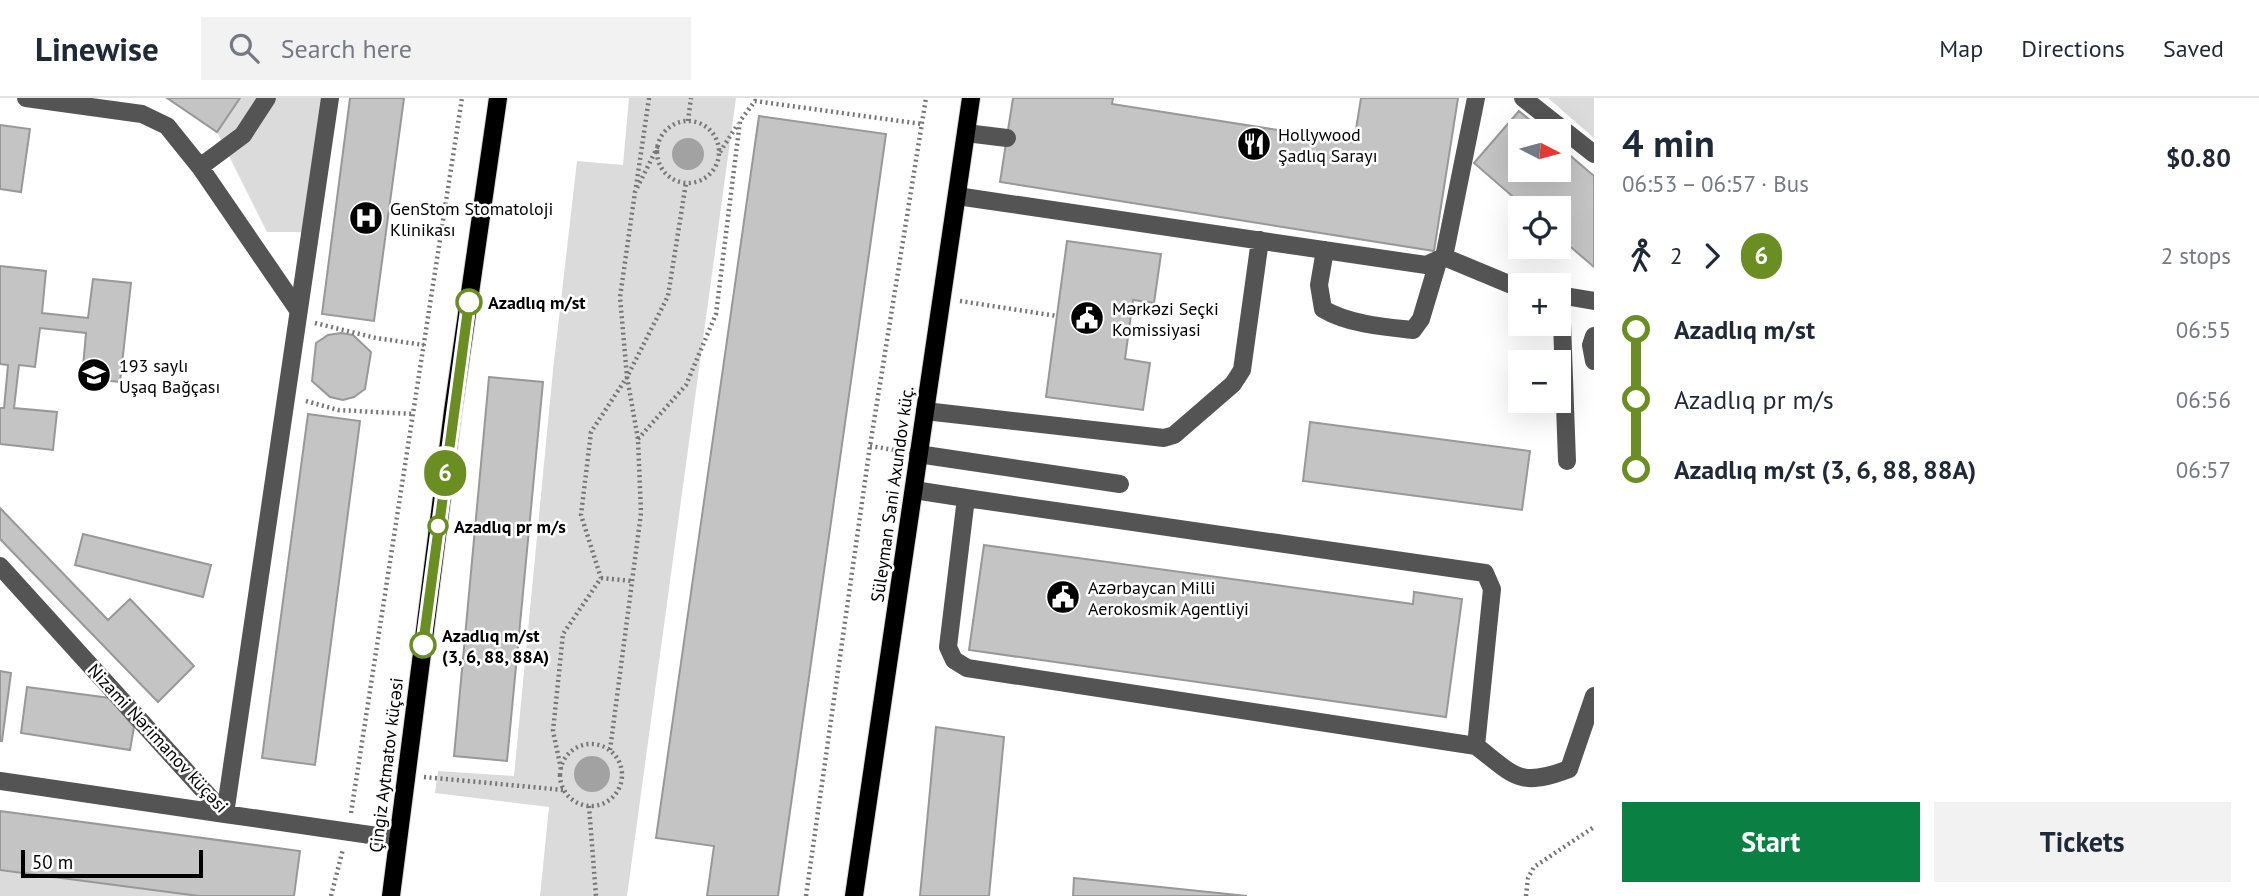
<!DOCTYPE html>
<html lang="en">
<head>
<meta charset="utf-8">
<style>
  :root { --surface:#fff; --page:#f2f2f3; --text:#1f2937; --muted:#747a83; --line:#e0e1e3; --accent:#0b8043 }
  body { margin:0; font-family:"PT Sans",sans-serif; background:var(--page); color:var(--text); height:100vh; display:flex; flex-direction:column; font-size:26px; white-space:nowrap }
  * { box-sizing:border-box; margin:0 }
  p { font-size:23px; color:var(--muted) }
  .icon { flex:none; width:38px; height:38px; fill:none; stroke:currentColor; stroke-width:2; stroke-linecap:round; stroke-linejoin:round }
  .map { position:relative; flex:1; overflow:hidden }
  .sheet { display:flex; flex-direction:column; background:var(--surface); width:665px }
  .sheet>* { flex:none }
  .badge { padding:0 14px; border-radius:23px; font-size:24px; line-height:46px }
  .needle { width:46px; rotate:96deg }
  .buttons { position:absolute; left:1508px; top:21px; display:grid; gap:14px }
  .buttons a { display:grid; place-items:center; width:63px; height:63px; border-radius:0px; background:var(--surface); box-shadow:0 7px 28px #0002; font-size:35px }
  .scale { position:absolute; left:21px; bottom:18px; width:182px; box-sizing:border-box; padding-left:7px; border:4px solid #000; border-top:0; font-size:19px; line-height:24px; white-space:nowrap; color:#000; -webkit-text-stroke:5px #fff; paint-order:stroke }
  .map>.badge { position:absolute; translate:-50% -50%; box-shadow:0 0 0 4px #fff }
  .legs { display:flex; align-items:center; gap:10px; height:77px; padding:0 28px; font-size:23px }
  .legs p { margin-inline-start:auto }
  .overview { display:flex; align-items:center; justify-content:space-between; height:119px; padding:0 28px }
  h1 { font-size:38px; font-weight:800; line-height:52px }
  .cta { display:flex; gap:14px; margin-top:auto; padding:14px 28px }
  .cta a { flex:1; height:80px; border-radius:0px; background:var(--accent); color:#fff; font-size:28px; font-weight:800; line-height:80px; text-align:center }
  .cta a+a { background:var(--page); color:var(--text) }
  ul { padding:0 28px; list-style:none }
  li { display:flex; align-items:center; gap:24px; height:70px; font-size:26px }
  li i { display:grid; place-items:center; width:10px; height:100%; margin:0 9px; background:currentColor }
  li i::after { content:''; width:18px; height:18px; margin:-9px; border:5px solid; border-radius:50%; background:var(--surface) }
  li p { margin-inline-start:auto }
  li:first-child i { background:linear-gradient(#0000 50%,currentColor 0) }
  li:last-child i { background:linear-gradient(currentColor 50%,#0000 0) }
  header { display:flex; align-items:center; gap:42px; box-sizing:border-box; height:98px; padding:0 35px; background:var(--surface); border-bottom:2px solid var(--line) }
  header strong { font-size:33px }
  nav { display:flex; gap:38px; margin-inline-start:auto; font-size:24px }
  .search { width:490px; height:63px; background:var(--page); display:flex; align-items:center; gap:18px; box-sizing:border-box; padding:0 24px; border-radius:0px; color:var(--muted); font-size:26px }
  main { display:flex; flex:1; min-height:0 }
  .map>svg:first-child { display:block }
  .green { fill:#dbdbdb }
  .water { fill:#a2a2a2 }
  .building { fill:#c4c4c4; stroke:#989898; stroke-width:2 }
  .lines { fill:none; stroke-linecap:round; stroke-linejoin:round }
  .major-casing { stroke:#dbdbdb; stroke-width:20 }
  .path { stroke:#767676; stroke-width:4.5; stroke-dasharray:2 3.5; stroke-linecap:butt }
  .minor { stroke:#545454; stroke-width:18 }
  .major { stroke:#000; stroke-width:18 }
  .line-1-casing { stroke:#fff; stroke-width:16 }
  .line-1 { stroke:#6b8e23; stroke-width:10 }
  .stop-1-dot { fill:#fff; stroke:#6b8e23; stroke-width:3.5 }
  .labels { text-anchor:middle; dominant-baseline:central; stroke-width:5; stroke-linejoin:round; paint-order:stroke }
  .poi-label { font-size:18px; fill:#000; stroke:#fff; text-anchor:start }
  .stop-label { font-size:18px; font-weight:bold; fill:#000; stroke:#fff; text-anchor:start }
  .street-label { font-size:18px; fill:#000; stroke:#fff }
</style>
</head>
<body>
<header>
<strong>Linewise</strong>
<div class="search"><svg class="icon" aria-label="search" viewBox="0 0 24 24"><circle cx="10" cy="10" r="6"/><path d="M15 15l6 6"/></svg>Search here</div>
<nav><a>Map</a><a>Directions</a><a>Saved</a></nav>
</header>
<main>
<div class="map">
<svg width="1594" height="798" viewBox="0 0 1594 798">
  <rect width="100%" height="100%" fill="#fff"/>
  <path class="green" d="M240 0H330L310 134H267L217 34Z
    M629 0H736L627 798H540L549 709 435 695 438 673 514 678 553 272 577 63 623 67Z
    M1548 0H1594V40Z
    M0 772 199 798H0Z"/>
  <path class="water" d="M672 56a16 16 0 1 1 32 0a16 16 0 1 1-32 0Z
    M574 676a18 18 0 1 1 36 0a18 18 0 1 1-36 0Z"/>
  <path class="building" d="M167 0H240L217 34Z
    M350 0H404L374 223 322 216Z
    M1013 0H1113L1112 6 1354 44 1361 0H1458L1434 153 1000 84Z
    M1519 13 1543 33H1521V72H1559V48L1594 78V169L1559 139V110H1526L1474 65Z
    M759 18 886 36 778 798H707L714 748 656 740Z
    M0 27 30 31 21 94 0 91Z
    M1067 143 1161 156 1154 205 1133 202 1125 261 1150 265 1143 312 1046 299Z
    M0 168 46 173 42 215 88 220 93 181 131 185 120 284 82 280 86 235 40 230 35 269 19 267 14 310 57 314 53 352 0 346V310H4L8 267 0 266Z
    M341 235 353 237 371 254 365 291 354 299 343 302 330 299 312 283 316 245 328 237Z
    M489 279 543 284 507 663 454 658Z
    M308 316 360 323 315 667 262 660Z
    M1310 324 1530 353 1522 412 1303 383Z
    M0 410 108 522 130 501 194 568 158 604 0 441Z
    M83 436 211 467 203 499 75 467Z
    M984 447 1413 506 1414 494 1462 501 1446 619 969 552Z
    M0 573 11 575 2 643H0Z
    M27 589 110 600 134 629 130 652 21 635Z
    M936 629 1004 639 989 798H920Z
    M0 713 300 753 294 798H199L0 772Z
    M1074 780 1247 798H1073Z"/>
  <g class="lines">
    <g class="major-casing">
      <path id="major" d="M391 798 453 313 498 0
        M854 798 971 0"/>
    </g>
    <path class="path" d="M688 23 691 0
      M657 54a31 31 0 1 1 62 0a31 31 0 1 1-62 0Z
      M720 54 738 26
      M636 89 649 0
      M960 203 1057 218
      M315 225 376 240 424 247
      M306 303 338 312 413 316
      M638 341 686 287 716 216 740 23 755 3 922 26
      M870 348 900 353
      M601 480 632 483
      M560 677a31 31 0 1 1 62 0a31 31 0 1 1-62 0Z
      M610 652 641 415 638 341 627 279 668 198 686 85
      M561 671 553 633 563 536 601 480 581 417 591 334 627 279 620 199 635 94 658 48
      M424 679 564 692
      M589 708 596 798
      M351 715 462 0
      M331 798 343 751
      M806 798 870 348 926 0
      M1526 798 1528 780 1534 769 1594 729"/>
    <path class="minor" d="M26 0 142 16 167 28 200 69 298 212
      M1523 0 1594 56
      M966 35 1007 40
      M200 69 243 37 267 0
      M957 98 1426 167 1444 159 1476 0
      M1325 152 1319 187 1323 211C1348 226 1384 229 1413 232L1421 221 1438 164
      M1444 159 1521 191
      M1559 197 1594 203
      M1561 197 1567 363
      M1594 238 1591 247 1594 263
      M925 313 1164 340 1174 337 1233 286 1242 272 1260 142
      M918 356 1120 386
      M914 392 966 400 948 549 954 562 967 570 1476 648C1515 678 1519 690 1569 671L1594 598
      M966 400 1485 475 1492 491 1476 648
      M0 468 225 716 398 741
      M0 683 225 716 330 0"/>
    <use href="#major" class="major"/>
  </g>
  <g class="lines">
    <g class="line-1-casing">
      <path id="line-1" d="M423 547 469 204"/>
    </g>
    <use href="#line-1" class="line-1"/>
  </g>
  <defs>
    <g id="restaurant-disc" transform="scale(1.75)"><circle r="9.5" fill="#000" stroke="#fff"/><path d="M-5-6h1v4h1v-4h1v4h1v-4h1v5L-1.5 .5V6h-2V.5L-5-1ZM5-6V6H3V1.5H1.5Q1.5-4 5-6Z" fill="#fff"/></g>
    <g id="hospital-disc" transform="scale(1.75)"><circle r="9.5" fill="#000" stroke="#fff"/><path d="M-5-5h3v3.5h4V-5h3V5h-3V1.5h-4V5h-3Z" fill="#fff"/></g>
    <g id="civic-disc" transform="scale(1.75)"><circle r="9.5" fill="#000" stroke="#fff"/><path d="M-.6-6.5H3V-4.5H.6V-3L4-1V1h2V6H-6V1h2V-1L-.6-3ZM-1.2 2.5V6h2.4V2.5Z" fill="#fff"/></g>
    <g id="school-disc" transform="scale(1.75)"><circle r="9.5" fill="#000" stroke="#fff"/><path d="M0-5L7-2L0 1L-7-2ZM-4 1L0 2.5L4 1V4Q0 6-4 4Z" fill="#fff"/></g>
  </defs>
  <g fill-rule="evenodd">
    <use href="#restaurant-disc" x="1254" y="46"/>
    <use href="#hospital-disc" x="366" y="120"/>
    <use href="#civic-disc" x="1087" y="220"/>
    <use href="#school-disc" x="94" y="277"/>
    <use href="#civic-disc" x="1063" y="499"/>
  </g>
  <g class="stop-1-dot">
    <circle cx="469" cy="204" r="12"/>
    <circle cx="438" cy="428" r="9"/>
    <circle cx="423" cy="547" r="12"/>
  </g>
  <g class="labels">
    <g class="poi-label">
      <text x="1278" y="36">Hollywood<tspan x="1278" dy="21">Şadlıq Sarayı</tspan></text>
      <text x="390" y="110">GenStom Stomatoloji<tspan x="390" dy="21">Klinikası</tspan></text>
      <text x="1112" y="210">Mərkəzi Seçki<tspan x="1112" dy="21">Komissiyasi</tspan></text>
      <text x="119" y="267">193 saylı<tspan x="119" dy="21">Uşaq Bağçası</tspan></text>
      <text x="1088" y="489">Azərbaycan Milli<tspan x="1088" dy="21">Aerokosmik Agentliyi</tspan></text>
    </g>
    <g class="stop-label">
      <text x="488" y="204">Azadlıq m/st</text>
      <text x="454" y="428">Azadlıq pr m/s</text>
      <text x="442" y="537">Azadlıq m/st<tspan x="442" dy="21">(3, 6, 88, 88A)</tspan></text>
    </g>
    <g class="street-label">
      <text transform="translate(892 396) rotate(-82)">Süleyman Sani Axundov küç.</text>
      <text transform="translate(158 640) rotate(47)">Nizami Nərimanov küçəsi</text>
      <text transform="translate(386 667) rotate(-83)">Çingiz Aytmatov küçəsi</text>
    </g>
  </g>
</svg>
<div class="buttons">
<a><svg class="needle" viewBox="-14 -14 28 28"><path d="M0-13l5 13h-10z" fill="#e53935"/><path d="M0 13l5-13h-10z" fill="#747a83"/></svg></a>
<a><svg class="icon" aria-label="locate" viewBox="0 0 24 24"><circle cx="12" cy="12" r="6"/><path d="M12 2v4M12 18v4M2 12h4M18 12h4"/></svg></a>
<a>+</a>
<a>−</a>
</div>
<div class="scale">50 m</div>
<b class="badge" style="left:445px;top:375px;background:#6b8e23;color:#fff">6</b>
</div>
<section class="sheet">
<div class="overview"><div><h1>4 min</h1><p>06:53 – 06:57 · Bus</p></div><b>$0.80</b></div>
<div class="legs"><svg class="icon" aria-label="walk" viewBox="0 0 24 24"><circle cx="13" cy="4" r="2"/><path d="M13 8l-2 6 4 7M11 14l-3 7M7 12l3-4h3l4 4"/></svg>2<svg class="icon" aria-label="forward" viewBox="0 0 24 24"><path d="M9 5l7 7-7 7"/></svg><b class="badge" style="background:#6b8e23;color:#fff">6</b><p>2 stops</p></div>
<ul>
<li><i style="color:#6b8e23"></i><b>Azadlıq m/st</b><p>06:55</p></li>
<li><i style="color:#6b8e23"></i><span>Azadlıq pr m/s</span><p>06:56</p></li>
<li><i style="color:#6b8e23"></i><b>Azadlıq m/st (3, 6, 88, 88A)</b><p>06:57</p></li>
</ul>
<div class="cta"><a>Start</a><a>Tickets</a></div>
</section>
</main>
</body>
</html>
